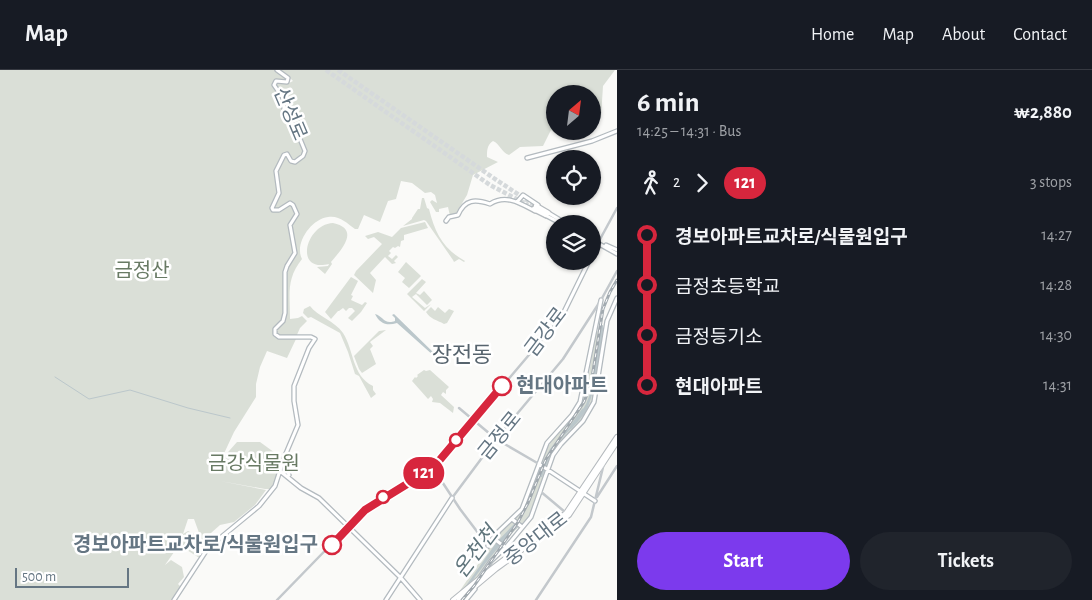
<!DOCTYPE html>
<html lang="en">
<head>
<meta charset="utf-8">
<style>
  :root { --surface:#171b24; --page:#20242c; --text:#f1f3f6; --muted:#9ea1a6; --line:#363941; --accent:#7c3aed }
  body { margin:0; font-family:"Alegreya Sans","Noto Sans KR",sans-serif; background:var(--page); color:var(--text); height:100vh; display:flex; flex-direction:column; font-size:19px; white-space:nowrap }
  * { box-sizing:border-box; margin:0 }
  p { font-size:16px; color:var(--muted) }
  .icon { flex:none; width:28px; height:28px; fill:none; stroke:currentColor; stroke-width:2; stroke-linecap:round; stroke-linejoin:round }
  .map { position:relative; flex:1; overflow:hidden }
  .sheet { display:flex; flex-direction:column; background:var(--surface); width:475px }
  .sheet>* { flex:none }
  .badge { padding:0 10px; border-radius:16px; font-size:18px; line-height:32px }
  .needle { width:32px; rotate:28deg }
  .controls { position:absolute; left:546px; top:15px; display:grid; gap:10px }
  .controls a { display:grid; place-items:center; width:55px; height:55px; border-radius:50%; background:var(--surface); box-shadow:0 1px 4px #0004; font-size:25px }
  .scale { position:absolute; left:15px; bottom:12px; width:114px; box-sizing:border-box; padding-left:5px; border:2px solid #657683; border-top:0; font-size:14px; line-height:18px; white-space:nowrap; color:#657683; -webkit-text-stroke:4px #fff; paint-order:stroke }
  .map>.badge { position:absolute; translate:-50% -50%; box-shadow:0 0 0 2px #fff }
  .legs { display:flex; align-items:center; gap:8px; height:55px; padding:0 20px; font-size:16px }
  .legs p { margin-inline-start:auto }
  .headline { display:flex; align-items:center; justify-content:space-between; height:85px; padding:0 20px }
  h1 { font-size:28px; font-weight:700; line-height:38px }
  .button { display:flex; gap:10px; margin-top:auto; padding:10px 20px }
  .button a { flex:1; height:58px; border-radius:30px; background:var(--accent); color:#fff; font-size:20px; font-weight:700; line-height:58px; text-align:center }
  .button a+a { background:var(--page); color:var(--text) }
  ul { padding:0 20px; list-style:none }
  li { display:flex; align-items:center; gap:18px; height:50px; font-size:19px }
  li i { display:grid; place-items:center; width:8px; height:100%; margin:0 6px; background:currentColor }
  li i::after { content:''; width:12px; height:12px; margin:-6px; border:4px solid; border-radius:50%; background:var(--surface) }
  li p { margin-inline-start:auto }
  li:first-child i { background:linear-gradient(#0000 50%,currentColor 0) }
  li:last-child i { background:linear-gradient(currentColor 50%,#0000 0) }
  header { display:flex; align-items:center; gap:30px; box-sizing:border-box; height:70px; padding:0 25px; background:var(--surface); border-bottom:1px solid var(--line) }
  header strong { font-size:24px }
  nav { display:flex; gap:28px; margin-inline-start:auto; font-size:18px }
  main { display:flex; flex:1; min-height:0 }
  .map>svg:first-child { display:block }
  .green { fill:#dadfd7 }
  .water { fill:#bbc7cb }
  .lines { fill:none; stroke-linecap:round; stroke-linejoin:round }
  .stream { stroke:#bbc7cb; stroke-width:1 }
  .river { stroke:#bbc7cb; stroke-width:3 }
  .trunk-tunnel { stroke:#d5d9db; stroke-width:4.5; stroke-dasharray:4.5 2; stroke-linecap:butt }
  .secondary-casing { stroke:#b3babf; stroke-width:5.5 }
  .primary-casing { stroke:#b5babe; stroke-width:6 }
  .trunk-casing { stroke:#b4b9bd; stroke-width:7 }
  .tertiary { stroke:#c3c8cc; stroke-width:2.5 }
  .secondary { stroke:#fff; stroke-width:3 }
  .primary { stroke:#fff; stroke-width:4 }
  .trunk { stroke:#fff; stroke-width:4.5 }
  .rail-casing { stroke:#a2aab0; stroke-width:3 }
  .rail { stroke:#fff; stroke-width:1; stroke-dasharray:4; stroke-linecap:butt }
  .line-1-casing { stroke:#fff; stroke-width:11 }
  .line-1 { stroke:#d7263d; stroke-width:8 }
  .stop-1-dot { fill:#fff; stroke:#d7263d; stroke-width:2.5 }
  .labels { text-anchor:middle; dominant-baseline:central; stroke-width:5; stroke-linejoin:round; paint-order:stroke }
  .street-label { font-size:20px; fill:#657683; stroke:#fff }
  .park-label { font-size:20px; fill:#687a64; stroke:#fff }
  .stop-label { font-size:20px; font-weight:bold; fill:#657683; stroke:#fff; text-anchor:start }
  .water-label { font-size:21px; font-style:italic; fill:#60757c; stroke:#fff }
  .quarter-label { font-size:22px; fill:#57646e; stroke:#fff }
</style>
</head>
<body>
<header>
<strong>Map</strong>
<nav><a>Home</a><a>Map</a><a>About</a><a>Contact</a></nav>
</header>
<main>
<div class="map">
<svg width="617" height="530" viewBox="0 0 617 530">
  <rect width="100%" height="100%" fill="#fafaf8"/>
  <path class="green" d="M0 0H276L288 9 286 12 275 10 273 15 283 29 284 39 285 29 275 15 278 12 287 14 293 11 289 7 278 0H615L603 16 601 47 593 51 592 24H555V61H571L560 67 551 60 543 76 520 77 509 85C501 82 500 74 493 71 487 75 487 80 487 87L498 92 473 105 467 125 455 145 450 146 448 137 439 139V142H436L430 132 432 130 437 133 435 125 431 122 425 123 412 113 401 111 396 129 388 131 380 152 364 145 358 159H355C347 153 339 145 328 147 311 149 294 174 302 189 286 209 290 224 290 249L298 248 302 246 307 251 300 258 296 267H278L276 263 277 257 275 260V265L278 268 296 269 287 288 267 281 260 297 256 314V327L234 362 221 390 237 372H260L282 388 283 390 274 419H265L220 411 266 420 255 435 234 452 220 455 202 471 194 449H188L183 464 188 461 196 465 206 481 201 489 179 475 165 495 171 490 182 497 184 507 178 514 182 518 174 530H0Z
    M422 128H424L427 138 429 139C435 163 443 179 465 191L464 192 459 189 454 192 453 190 426 151 424 150 403 156 412 149V148L418 139H420Z
    M425 152 428 158 404 165V170L401 171 400 177 398 176 395 178 393 177 389 181 391 183 388 186 392 189 396 185 398 187 394 191 396 193 392 194 385 187 370 203 376 210 373 223 354 205 356 201 382 174 374 167 368 169 365 166 378 162 392 167 401 158Z
    M333 153C361 159 341 180 331 192L332 194 325 204 317 197 328 196 329 194C293 203 306 154 333 153Z
    M406 192 421 206 409 218 402 212 405 208 398 202Z
    M351 207 358 211 351 225 353 226 351 230 362 235 365 232 367 233 361 242 352 251 348 248 355 241 352 238H349L346 241 343 238 339 241H338L331 249 325 242Z
    M422 209 426 212 416 223 420 225 424 221 432 230 427 235 416 224 412 227 425 238 431 234 424 241 407 224Z
    M310 236C317 246 335 251 343 263 354 280 352 306 373 316V320L376 324 371 328 359 306 355 304 348 282 340 263 311 247 308 248 303 243 304 239Z
    M431 237 435 241 438 237 445 243 449 239 454 241 447 253 444 254C437 250 430 249 426 242Z
    M386 260 370 272 373 276 370 279 376 294 362 303 359 299 354 286 379 261Z
    M596 261 605 263C600 291 599 329 582 352 571 367 553 378 547 397L540 393C549 367 567 358 579 336 589 319 592 281 596 261Z
    M424 300 426 301 430 300 449 317 446 320V324L443 322 441 325 454 337 453 343 440 333 432 332 433 329 431 326 428 329 412 311 415 307 416 308 418 306 417 305Z
    M539 396 546 401 529 447 502 473 476 509 459 522 502 459 512 451 520 442Z"/>
  <path class="water" d="M375 244C383 246 384 255 395 251V248L392 245 394 244 436 285 434 286 397 253C387 256 380 254 375 244Z
    M603 255C604 270 594 328 586 341 579 353 567 361 559 372 550 383 547 394 542 407L538 408 537 404 550 379 558 369 576 351 586 334 590 324 599 256Z
    M515 453 519 456C495 479 478 502 459 530H456L496 473Z"/>
  <g class="lines">
    <path class="stream" d="M55 307 89 329 130 320 188 338 230 348"/>
    <path class="river" d="M571 357 583 340"/>
    <path class="trunk-tunnel" d="M326 0 490 115 528 135
      M338 0 495 109 536 136"/>
    <g class="secondary-casing">
      <path id="secondary" d="M527 88 592 71 617 61
        M517 132 523 125 538 135
        M547 142 567 154
        M545 145 562 154
        M446 151 449 147 458 145C465 129 475 129 490 134 506 124 520 133 535 141
        M592 170 617 184
        M606 175 617 180
        M592 184 598 173
        M562 246 589 191
        M283 390 289 405
        M539 394 595 431
        M280 401 301 418 319 428 401 508 420 530
        M512 449 522 457
        M348 457 365 440 433 398
        M493 468 505 477
        M488 476 499 461 522 439 547 373 572 345 580 332 601 230
        M480 507 491 491 507 476 531 447 553 385 561 374 583 351 594 332 607 251 617 228
        M174 530 208 478 259 436 275 416 284 388 298 355 294 331V316L309 278 315 269 311 267H279L275 264V259L283 251 285 243V202L287 196 295 183 290 155 297 144 293 135 290 133 279 140H273L272 138 279 123 276 101 284 85 287 84 291 91 295 92 303 86 305 81 298 64 284 39 283 28 274 15 276 11 287 12 288 8 277 0
        M386 530 452 428
        M466 530 475 519"/>
    </g>
    <g class="primary-casing">
      <path id="primary" d="M453 530 486 503 566 443 617 367
        M459 530 496 499 569 445 617 372"/>
    </g>
    <g class="trunk-casing">
      <path id="trunk" d="M536 136 548 143
        M534 139 546 145"/>
    </g>
    <path class="tertiary" d="M598 173 617 138
      M459 338 496 369 539 394
      M540 421 565 442
      M597 427 617 396
      M452 428 496 369 563 289 601 230 617 201
      M488 476 460 439 433 398 562 246
      M277 530 348 457
      M536 530 591 447 604 393"/>
    <use href="#secondary" class="secondary"/>
    <use href="#primary" class="primary"/>
    <use href="#trunk" class="trunk"/>
    <g class="rail-casing">
      <path id="rail" d="M462 530 474 516 518 452 528 433 546 389 584 332 591 314 603 239 610 222 617 210"/>
    </g>
    <use href="#rail" class="rail"/>
  </g>
  <g class="lines">
    <g class="line-1-casing">
      <path id="line-1" d="M332 475 365 440 433 398 502 316"/>
    </g>
    <use href="#line-1" class="line-1"/>
  </g>
  <g class="stop-1-dot">
    <circle cx="502" cy="316" r="9"/>
    <circle cx="456" cy="370" r="6"/>
    <circle cx="383" cy="427" r="6"/>
    <circle cx="332" cy="475" r="9"/>
  </g>
  <g class="labels">
    <g class="street-label">
      <text transform="translate(290 44) rotate(67)">산성로</text>
      <text transform="translate(546 262) rotate(-53)">금강로</text>
      <text transform="translate(500 366) rotate(-51)">금정로</text>
      <text transform="translate(536 469) rotate(-38)">중앙대로</text>
    </g>
    <g class="park-label">
      <text x="142" y="201">금정산</text>
      <text x="254" y="394">금강식물원</text>
    </g>
    <g class="stop-label">
      <text x="516" y="316">현대아파트</text>
      <text x="318" y="475" text-anchor="end">경보아파트교차로/식물원입구</text>
    </g>
    <g class="water-label">
      <text transform="translate(476 482) rotate(-53)">온천천</text>
    </g>
    <g class="quarter-label">
      <text x="462" y="285">장전동</text>
    </g>
  </g>
</svg>
<div class="controls">
<a><svg class="needle" viewBox="-14 -14 28 28"><path d="M0-13l5 13h-10z" fill="#e53935"/><path d="M0 13l5-13h-10z" fill="#9ea1a6"/></svg></a>
<a><svg class="icon" aria-label="locate" viewBox="0 0 24 24"><circle cx="12" cy="12" r="6"/><path d="M12 2v4M12 18v4M2 12h4M18 12h4"/></svg></a>
<a><svg class="icon" aria-label="layers" viewBox="0 0 24 24"><path d="M12 4l9 5-9 5-9-5zM3 14l9 5 9-5"/></svg></a>
</div>
<div class="scale">500 m</div>
<b class="badge" style="left:424px;top:403px;background:#d7263d;color:#fff">121</b>
</div>
<section class="sheet">
<div class="headline"><div><h1>6 min</h1><p>14:25 – 14:31 · Bus</p></div><b>₩2,880</b></div>
<div class="legs"><svg class="icon" aria-label="walk" viewBox="0 0 24 24"><circle cx="13" cy="4" r="2"/><path d="M13 8l-2 6 4 7M11 14l-3 7M7 12l3-4h3l4 4"/></svg>2<svg class="icon" aria-label="forward" viewBox="0 0 24 24"><path d="M9 5l7 7-7 7"/></svg><b class="badge" style="background:#d7263d;color:#fff">121</b><p>3 stops</p></div>
<ul>
<li><i style="color:#d7263d"></i><b>경보아파트교차로/식물원입구</b><p>14:27</p></li>
<li><i style="color:#d7263d"></i><span>금정초등학교</span><p>14:28</p></li>
<li><i style="color:#d7263d"></i><span>금정등기소</span><p>14:30</p></li>
<li><i style="color:#d7263d"></i><b>현대아파트</b><p>14:31</p></li>
</ul>
<div class="button"><a>Start</a><a>Tickets</a></div>
</section>
</main>
</body>
</html>
